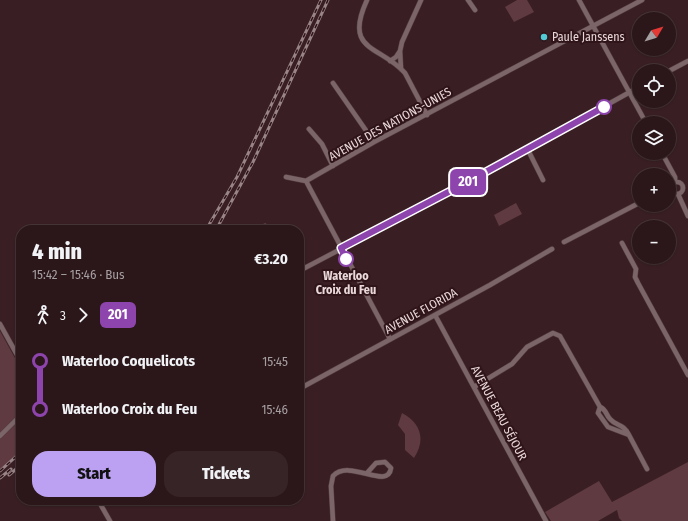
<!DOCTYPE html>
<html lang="en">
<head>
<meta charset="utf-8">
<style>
  :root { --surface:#2b171a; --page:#372427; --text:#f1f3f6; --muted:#a69fa2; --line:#473639; --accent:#bca0f2 }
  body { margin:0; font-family:"Fira Sans Condensed",sans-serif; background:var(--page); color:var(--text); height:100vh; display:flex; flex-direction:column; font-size:15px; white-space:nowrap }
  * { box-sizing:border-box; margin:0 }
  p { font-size:13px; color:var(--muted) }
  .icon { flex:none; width:22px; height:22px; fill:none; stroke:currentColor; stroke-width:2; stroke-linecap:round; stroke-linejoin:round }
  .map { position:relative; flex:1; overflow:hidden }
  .drawer { position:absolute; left:16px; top:225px; width:288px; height:280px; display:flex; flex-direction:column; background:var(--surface); border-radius:16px; box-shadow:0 1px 3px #0004,0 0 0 1px var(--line) }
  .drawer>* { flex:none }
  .badge { padding:0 8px; border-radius:6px; font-size:14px; line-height:26px }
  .needle { width:26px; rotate:52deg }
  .controls { position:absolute; left:632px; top:12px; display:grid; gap:8px }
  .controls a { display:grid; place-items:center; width:44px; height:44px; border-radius:50%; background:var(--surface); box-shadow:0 1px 3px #0004,0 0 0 1px var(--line); font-size:20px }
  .map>.badge { position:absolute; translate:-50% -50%; box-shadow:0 0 0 2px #fff }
  .legs { display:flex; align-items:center; gap:6px; height:44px; padding:0 16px; font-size:13px }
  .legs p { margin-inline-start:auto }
  .head { display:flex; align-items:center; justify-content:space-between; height:68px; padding:0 16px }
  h1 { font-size:22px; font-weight:800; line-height:30px }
  .primary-button { display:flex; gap:8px; margin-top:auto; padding:8px 16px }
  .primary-button a { flex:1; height:46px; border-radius:16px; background:var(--accent); color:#111; font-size:16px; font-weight:800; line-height:46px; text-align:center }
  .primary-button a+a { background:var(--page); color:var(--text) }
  ul { padding:0 16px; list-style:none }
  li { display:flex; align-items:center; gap:14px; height:48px; font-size:15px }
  li i { display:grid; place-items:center; width:6px; height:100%; margin:0 5px; background:currentColor }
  li i::after { content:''; width:10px; height:10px; margin:-5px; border:3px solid; border-radius:50%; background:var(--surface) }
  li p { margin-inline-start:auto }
  li:first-child i { background:linear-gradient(#0000 50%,currentColor 0) }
  li:last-child i { background:linear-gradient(currentColor 50%,#0000 0) }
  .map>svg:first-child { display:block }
  .green { fill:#5f3a40 }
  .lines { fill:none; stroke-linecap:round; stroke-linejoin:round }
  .street-casing { stroke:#553d40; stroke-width:5.5 }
  .street { stroke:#7b6568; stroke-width:4.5 }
  .rail-casing { stroke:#998487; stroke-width:3 }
  .rail { stroke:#2f151a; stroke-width:1.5; stroke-dasharray:4.5; stroke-linecap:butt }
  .line-1-casing { stroke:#fff; stroke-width:9 }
  .line-1 { stroke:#8e44ad; stroke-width:6 }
  .poi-dot { fill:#52cbd7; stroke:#2f151a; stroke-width:1.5 }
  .stop-1-dot { fill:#fff; stroke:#8e44ad; stroke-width:2 }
  .labels { text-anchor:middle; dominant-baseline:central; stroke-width:4; stroke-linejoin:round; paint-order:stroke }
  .poi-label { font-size:12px; fill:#ead8da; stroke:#2f151a; text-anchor:start }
  .street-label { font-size:12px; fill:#ead8da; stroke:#2f151a }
  .stop-label { font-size:12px; font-weight:bold; fill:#ead8da; stroke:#2f151a }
</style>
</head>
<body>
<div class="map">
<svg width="688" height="521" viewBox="0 0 688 521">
  <rect width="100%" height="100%" fill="#391f23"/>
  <path class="green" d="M517 0H527L534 12 514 22 505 7Z
    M516 203 522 214 499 226 494 215Z
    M0 331 21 369V454L0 469Z
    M402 413C421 423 426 440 414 458L405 450V434L398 425Z
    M688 462V521H622L619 518 617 510 598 521H551L545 512 599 481 612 502Z"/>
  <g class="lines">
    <g class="street-casing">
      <path id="street" d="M367 0C343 52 380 45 405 73L427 115
        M468 0 475 10
        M579 0 646 123
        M390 61 396 57 400 51
        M401 69 400 51 402 42 421 0
        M669 71 688 61
        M333 83 374 142
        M309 129 322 144 333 166
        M528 150 543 180
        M662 153 675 177V182
        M286 177 306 181
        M671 188a6 6 0 1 1 12 0a6 6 0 1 1-12 0Z
        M678 194 688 216
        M265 226 267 230
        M564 242 639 203
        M622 243 636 269 635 277 638 283 688 375
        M299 271 461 186 639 87
        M435 315 546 521
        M0 324 21 362
        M390 339 306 181 374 142 642 0
        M474 387 512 364 527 347 553 333 560 336 600 407C606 409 606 415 610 419 617 427 623 423 629 435L608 427 598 413 600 407
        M299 389 490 285 552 249
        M629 435 647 469
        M0 436 21 415
        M98 500 110 521
        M333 521 331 486 333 476C350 458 388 491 391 468L385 462 376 463 367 473"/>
    </g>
    <use href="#street" class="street"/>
    <g class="rail-casing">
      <path id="rail" d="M206 230 237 177 321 0
        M216 230 253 162 328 0
        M0 471 21 452
        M9 475 21 465
        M0 478 11 469"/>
    </g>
    <use href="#rail" class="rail"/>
  </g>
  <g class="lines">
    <g class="line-1-casing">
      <path id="line-1" d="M346 259 341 248 460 186 604 107"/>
    </g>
    <use href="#line-1" class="line-1"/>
  </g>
  <circle class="poi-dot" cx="544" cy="37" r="4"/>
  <g class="stop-1-dot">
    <circle cx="604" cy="107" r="7"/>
    <circle cx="346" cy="259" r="7"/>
  </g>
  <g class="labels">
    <g class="poi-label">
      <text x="552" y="37">Paule Janssens</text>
    </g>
    <g class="street-label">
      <text transform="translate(390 124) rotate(-29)">AVENUE DES NATIONS-UNIES</text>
      <text transform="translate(421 311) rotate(-29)">AVENUE FLORIDA</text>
      <text transform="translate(499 413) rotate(62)">AVENUE BEAU SÉJOUR</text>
    </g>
    <g class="stop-label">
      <text x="346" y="276">Waterloo<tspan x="346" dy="14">Croix du Feu</tspan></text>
    </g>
  </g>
</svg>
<div class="controls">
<a><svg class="needle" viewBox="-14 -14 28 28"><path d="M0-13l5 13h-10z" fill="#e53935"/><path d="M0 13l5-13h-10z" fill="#a69fa2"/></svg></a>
<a><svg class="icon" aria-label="locate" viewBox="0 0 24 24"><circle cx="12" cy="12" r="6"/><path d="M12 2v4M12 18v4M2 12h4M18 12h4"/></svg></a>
<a><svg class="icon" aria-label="layers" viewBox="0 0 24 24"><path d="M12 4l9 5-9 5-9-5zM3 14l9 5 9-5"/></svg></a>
<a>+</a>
<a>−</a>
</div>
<b class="badge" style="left:468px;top:182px;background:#8e44ad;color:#fff">201</b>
<section class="drawer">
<div class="head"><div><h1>4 min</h1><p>15:42 – 15:46 · Bus</p></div><b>€3.20</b></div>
<div class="legs"><svg class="icon" aria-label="walk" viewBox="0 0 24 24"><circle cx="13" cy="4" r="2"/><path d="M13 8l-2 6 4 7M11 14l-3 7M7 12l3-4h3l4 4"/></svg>3<svg class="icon" aria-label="forward" viewBox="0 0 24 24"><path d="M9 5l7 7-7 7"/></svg><b class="badge" style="background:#8e44ad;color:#fff">201</b></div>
<ul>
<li><i style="color:#8e44ad"></i><b>Waterloo Coquelicots</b><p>15:45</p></li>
<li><i style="color:#8e44ad"></i><b>Waterloo Croix du Feu</b><p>15:46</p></li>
</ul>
<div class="primary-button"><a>Start</a><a>Tickets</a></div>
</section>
</div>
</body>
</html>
